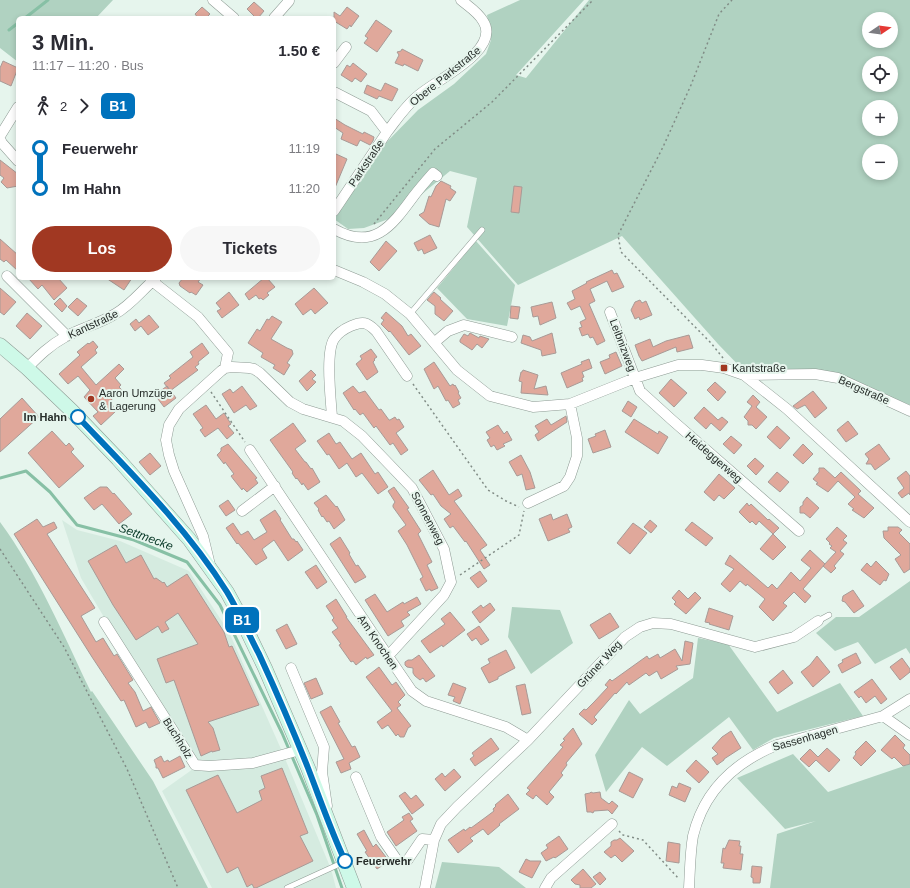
<!DOCTYPE html>
<html lang="de">
<head>
<meta charset="utf-8">
<style>
  :root { --surface:#fff; --page:#f7f7f7; --text:#2b2b33; --muted:#7c7c81; --accent:#a13822 }
  body { margin:0; font-family:Helvetica,sans-serif; background:var(--page); color:var(--text); height:100vh; display:flex; flex-direction:column; font-size:15px; white-space:nowrap }
  * { box-sizing:border-box; margin:0 }
  p { font-size:13px; color:var(--muted) }
  .icon { flex:none; width:22px; height:22px; fill:none; stroke:currentColor; stroke-width:2; stroke-linecap:round; stroke-linejoin:round }
  .map { position:relative; flex:1; overflow:hidden }
  .details { position:absolute; left:16px; top:16px; width:320px; height:264px; display:flex; flex-direction:column; background:var(--surface); border-radius:6px; box-shadow:0 2px 6px #0003 }
  .details>* { flex:none }
  .badge { padding:0 8px; border-radius:6px; font-size:14px; line-height:26px }
  .needle { width:26px; rotate:77deg }
  .buttons { position:absolute; left:862px; top:12px; display:grid; gap:8px }
  .buttons a { display:grid; place-items:center; width:36px; height:36px; border-radius:50%; background:var(--surface); box-shadow:0 2px 6px #0003; font-size:20px }
  .map>.badge { position:absolute; translate:-50% -50%; box-shadow:0 0 0 2px #fff }
  .legs { display:flex; align-items:center; gap:6px; height:44px; padding:0 16px; font-size:13px }
  .legs p { margin-inline-start:auto }
  .headline { display:flex; align-items:center; justify-content:space-between; height:68px; padding:0 16px }
  h1 { font-size:22px; font-weight:600; line-height:30px }
  .button { display:flex; gap:8px; margin-top:auto; padding:8px 16px }
  .button a { flex:1; height:46px; border-radius:24px; background:var(--accent); color:#fff; font-size:16px; font-weight:600; line-height:46px; text-align:center }
  .button a+a { background:var(--page); color:var(--text) }
  ul { padding:0 16px; list-style:none }
  li { display:flex; align-items:center; gap:14px; height:40px; font-size:15px }
  li i { display:grid; place-items:center; width:6px; height:100%; margin:0 5px; background:currentColor }
  li i::after { content:''; width:10px; height:10px; margin:-5px; border:3px solid; border-radius:50%; background:var(--surface) }
  li p { margin-inline-start:auto }
  li:first-child i { background:linear-gradient(#0000 50%,currentColor 0) }
  li:last-child i { background:linear-gradient(currentColor 50%,#0000 0) }
  .map>svg:first-child { display:block }
  .built { fill:#d5ebe0 }
  .green { fill:#b0d2c1; fill-rule:evenodd }
  .lines { fill:none; stroke-linecap:round; stroke-linejoin:round }
  .stream { stroke:#87c0a5; stroke-width:3 }
  .building { fill:#e0a89b; stroke:#a89a96 }
  .lane-casing { stroke:#8e9b94; stroke-width:6 }
  .street-casing { stroke:#8e9b94; stroke-width:11 }
  .secondary-casing { stroke:#8e9b94; stroke-width:15 }
  .path { stroke:#818c86; stroke-width:1.5; stroke-dasharray:2 3; stroke-linecap:butt }
  .lane { stroke:#fff; stroke-width:5 }
  .street { stroke:#fff; stroke-width:10 }
  .secondary { stroke:#cef9e8; stroke-width:14 }
  .line-1-casing { stroke:#fff; stroke-width:9 }
  .line-1 { stroke:#0072bc; stroke-width:6 }
  .poi-dot { fill:#a13822; stroke:#e6f5ed; stroke-width:1.5 }
  .stop-1-dot { fill:#fff; stroke:#0072bc; stroke-width:2 }
  .labels { text-anchor:middle; dominant-baseline:central; stroke-width:4; stroke-linejoin:round; paint-order:stroke }
  .street-label { font-size:11px; fill:#262c29; stroke:#e6f5ed }
  .poi-label { font-size:11px; fill:#262c29; stroke:#e6f5ed; text-anchor:start }
  .stop-label { font-size:11px; font-weight:bold; fill:#262c29; stroke:#e6f5ed; text-anchor:end }
  .water-label { font-size:12px; font-style:italic; fill:#0a3a29; stroke:#e6f5ed }
</style>
</head>
<body>
<div class="map">
<svg width="910" height="888" viewBox="0 0 910 888">
  <rect width="100%" height="100%" fill="#e6f5ed"/>
  <path class="built" d="M62 520 77 530 120 541 189 571 229 632 281 749 331 869 336 888H212L162 791 193 769 81 578Z"/>
  <path class="green" d="M0 0H113L96 18H18V62L0 48Z
    M520 0H584L516 75 526 78 589 0H910V405L840 376 745 372 718 344 622 236 518 285 467 227 477 178 450 171 394 217 364 228 348 229 334 219 380 149 418 110 454 84 486 54 491 40 487 15ZM869 19H891V41H869ZM869 63H891V85H869ZM869 107H891V129H869ZM869 151H891V173H869Z
    M476 241 515 285 507 326 467 319 437 288Z
    M0 522C37 572 64 636 91 692L92 691 153 781 208 888H0Z
    M910 581V654L906 648 875 664 858 642 835 651 816 633 836 617H859Z
    M512 607 560 610 573 643 531 674 508 637Z
    M698 638 728 644 777 712 840 683 863 716 774 738 753 750 729 717 667 766 642 747 606 792 595 755 629 700 640 714 693 678Z
    M793 754 828 792 910 764V888H770L777 834 816 821 785 829 737 778Z
    M442 862 499 867 526 888H435Z"/>
  <g class="lines">
    <path class="stream" d="M25 18 48 0
      M9 30 18 23
      M0 478 26 471 50 492 77 525 134 540 187 562 220 605 282 733 317 815 342 888"/>
  </g>
  <path class="building" d="M254 2 264 11 258 18H256L247 9Z
    M202 7 210 14 206 18H198L195 14Z
    M347 7 359 16 351 27 350 25 347 29 334 21V12L340 16Z
    M376 20 392 31 377 52 364 43 368 38 365 36Z
    M402 49 423 60 418 71 404 64 403 66 395 63 399 55 397 52 401 51Z
    M3 61 18 68 11 86 0 81V68Z
    M353 63 367 74 361 82 355 78 352 82 341 75 347 65 350 67Z
    M385 83 398 89 392 101 379 96 377 99 364 93 367 85 381 91Z
    M334 118 345 125 363 134 364 132 374 137 373 141 370 145 360 140 357 146 341 139 343 133 334 127Z
    M336 154 347 159 334 190V158Z
    M0 160 18 174V186L7 188 1 182 4 178 0 175Z
    M441 181 451 186 450 188 456 192 450 201 446 199 439 227 429 224 419 215 424 212 429 196 431 197 436 186Z
    M514 186 522 187 519 213 511 212Z
    M430 235 437 248 424 254 422 249 418 251 414 243Z
    M0 239 18 255V271L6 260 4 262 0 259Z
    M386 241 397 251 379 271 370 262Z
    M612 270 614 274 617 273 624 287 612 292 607 281 590 289 595 301 589 304 605 341 597 345 593 337 590 338 588 334 582 336 579 328 582 327 580 322 586 319 580 306 571 310 567 303 575 299 572 291 587 283 586 282Z
    M28 278H58L67 288 54 300 42 285 38 289Z
    M106 278H132L124 290Z
    M183 278H201L198 282 203 285 196 295 191 292 190 293 180 286 179 283Z
    M264 278H267L275 287 267 293 269 295 263 300 261 298 259 299 256 295 249 300 245 294Z
    M0 288 16 302 4 315 0 312Z
    M314 288 328 303 315 314 311 309 303 315 295 304Z
    M229 292 239 305 222 318 217 311 221 309 216 303Z
    M434 292 441 298 440 299 453 311 444 321 435 314V306L427 300Z
    M60 298 67 306 62 312 54 304Z
    M77 298 87 306 78 316 68 307Z
    M640 300 642 303 646 301 652 315 640 320 639 317 635 319 631 310 635 302Z
    M552 302 556 318 540 325 538 316 533 317 531 307Z
    M511 306 520 307 518 319 510 318Z
    M386 312 402 326 408 336 411 334 421 346 409 355 390 331 389 332 381 324 384 320 381 318Z
    M27 313 42 326 30 339 16 326Z
    M149 315 159 327 148 335 141 326 135 331 130 324 136 319 139 323Z
    M272 316 282 322 271 339 287 348 292 350 293 354 287 363 290 365 284 375 273 368 275 365 261 357 263 353 248 343 257 329 260 331 267 319 269 320Z
    M470 333 479 338 480 336 489 339 482 348 477 344 472 350 460 342V340L464 334 468 336Z
    M552 333 556 353 542 356 541 350 521 343 523 335 530 337 532 341Z
    M689 335 693 348 677 352 676 347 642 361 639 356 635 345 650 339 653 347 666 341Z
    M93 341 98 347 95 350 97 353 81 367 96 385 119 364 124 369 115 378 121 385 119 387 122 390 110 401 116 411 101 425 93 416 98 412 84 397 90 390 78 376 68 384 59 374 80 355 77 352 88 343 89 344Z
    M202 343 209 353 198 362 199 364 195 367 198 370 170 391 164 383 171 378 169 376 193 357 190 352Z
    M371 349 377 357 374 359 375 360 373 362 378 372 367 380 356 364 362 359 360 356Z
    M616 352 622 366 605 374 600 362 610 358 609 355Z
    M589 359 592 368 582 372 584 377 582 378 583 381 567 388 561 373 582 364 581 362Z
    M434 362 450 386 453 384 454 386 455 385 459 392 458 393 461 398 458 400 460 404 453 408 448 400 446 401 438 386 434 389 424 369Z
    M311 370 316 375 312 379 316 382 307 391 299 381Z
    M523 370 538 375 534 389 546 386 548 395 521 393 522 382 519 381 521 372H522Z
    M671 379 687 393 674 407 659 393Z
    M715 382 726 392 718 401 707 390Z
    M167 386 176 398 164 407 155 395Z
    M242 386 257 406 250 410 246 405 234 413 222 394 230 389 233 393Z
    M353 386 359 393 365 391 379 410 381 409 389 420H390L395 417 397 420 399 419 404 427 396 433 408 450 401 455 393 443 390 445 376 426 374 428 363 413 360 415 355 409 354 410 343 393Z
    M813 391 827 408 815 418 805 405 797 409 793 406Z
    M753 395 760 402 756 407 767 417 756 429 752 425H748V421L744 417 752 406 747 402Z
    M22 398 39 417 0 452V419Z
    M628 401 637 407 631 417 622 411Z
    M206 405 216 419 224 413 231 424 228 426 234 433 227 439 218 428 205 437 200 430 203 428 193 414Z
    M704 407 718 420 722 417 728 422 720 431 711 423 706 429 694 418Z
    M566 416 567 422 538 441 535 435 539 432 535 426 547 419 551 425Z
    M634 419 658 434 659 431 668 437 658 454 625 432Z
    M848 421 858 434 846 442 837 430Z
    M293 423 306 441 295 449 305 462H306L311 469 312 468 320 482 308 490 303 483 302 485 297 478 296 479 292 473 293 472 270 440Z
    M498 425 504 434 507 431 512 440 503 444 505 446 497 450 494 445 491 447 487 440 490 438 486 432Z
    M777 426 790 438 780 449 767 437Z
    M605 430 611 447 593 453 588 439 596 436 595 434Z
    M52 431 66 446 69 443 74 449 71 452 84 466 59 488 28 453Z
    M329 433 336 444 340 442 352 459 361 453 375 474 378 472 388 487 378 494 362 473 356 477 347 463 339 469 329 454 327 455 317 441Z
    M731 436 742 445 734 454 723 444Z
    M228 444 257 478 255 479 258 483 247 492 243 488 242 490 234 480 231 476 234 474 225 462 224 464 217 455 221 451V448Z
    M803 444 813 454 803 464 793 455Z
    M879 444 890 459 875 470 871 464H866L869 459 865 454Z
    M150 453 161 466 150 475 139 462Z
    M521 455 530 472 535 488 526 490 522 474 517 476 509 462Z
    M755 458 764 466 756 475 747 466Z
    M819 468H824L835 478 841 472 861 491 858 494 874 508 864 518 852 510 854 509 848 504 855 497 838 481 828 492 816 484 818 483 813 479 819 472Z
    M433 470 449 495 458 489 462 496 454 501 487 545 480 550 490 565 484 569 466 541 465 542 453 526 450 528 444 519 451 514 441 506 433 494 431 495 419 480Z
    M906 471 910 476V495L909 493 902 498 898 493 904 488 897 478Z
    M777 472 789 482 780 492 768 482Z
    M719 474 735 488 724 499 719 495 714 501 704 492Z
    M100 487H107L113 494 114 493 132 514 119 524 102 504 94 510 84 498Z
    M394 487 409 508 407 509 421 531 418 534 432 562 427 565 438 588 431 591 430 589 426 591 420 579 423 577 407 545 398 531 406 525 393 507V505L395 502 388 491Z
    M326 495 336 507 337 506 345 520 334 529 329 521 327 522 323 516 322 517 318 510 319 509 314 503Z
    M807 497 819 508 810 518 804 513H800V507L803 505V502Z
    M228 500 235 510 226 516 219 506Z
    M747 503 749 506 751 504 768 520 769 519 779 528 773 534 759 521 756 525 752 521 750 523 739 512Z
    M275 510 281 519 280 520 282 523 292 539H294L296 542 297 541 303 550 288 561 274 540 262 549 267 558 256 565 238 543 237 544 226 528 233 523 241 535 248 531 254 540 267 532 260 520Z
    M551 514 553 520 567 514 572 527 568 529 570 532 548 541 539 519Z
    M37 519 43 527 54 522 57 528 47 534 95 608 81 616 96 642 103 638 114 656 117 654 133 680 128 683 135 692 143 711 151 707 160 723 149 728 146 722 136 727 124 700 121 701 92 657 14 534Z
    M650 520 657 526 651 533 644 527Z
    M692 522 713 538 706 546 685 530Z
    M633 523 647 533 630 554 617 543Z
    M837 527 847 536 843 540 847 543 840 551 844 554 834 566 836 568 831 573 823 566 836 552 830 548 832 546 829 544 830 543 826 539Z
    M888 527H898L902 530 899 533 910 544V569L904 573 895 559 901 555 884 538 883 531H888Z
    M773 534 786 547 773 560 760 549Z
    M340 537 350 553 349 554 356 566 358 565 366 577 355 583 330 544Z
    M116 545 126 563 141 555 154 579 156 578 163 583 164 582 167 587 187 574 224 632 229 647 232 646 259 705 208 722 213 728 220 750 212 752V751L201 756 174 680 166 683 157 659 198 644 178 613 165 622 169 629 165 631 162 633 158 626 136 640 113 605 88 561Z
    M810 550 825 564 803 589 811 596 805 603 794 592 783 603 787 606 773 621 759 607 765 599 747 584 746 586 740 581 730 592 721 584 734 569 725 564 730 555 768 588 772 584 777 589 791 572 800 581 811 568 801 560Z
    M876 561 889 574 886 581 884 580 880 585 861 570 867 563 871 567Z
    M316 565 327 582 317 589 305 572Z
    M480 571 487 581 478 588 470 578Z
    M679 590 688 599 695 592 701 598 686 614 674 604 676 602 672 598Z
    M853 590 864 606 854 613 845 602 842 601 843 596Z
    M375 594 387 612 403 602 404 604 417 597 421 604 407 612 410 615 401 621 404 626 388 636 365 600Z
    M336 599 347 617H346L374 655 367 659 366 657 356 665 353 661 351 662 339 645 341 644 332 632 338 628 332 620 334 618 326 606Z
    M490 603 495 610 480 623 472 612 481 605 483 608Z
    M709 608 733 616 729 630 709 624 710 623 705 622Z
    M450 612 465 630 443 647 442 645 430 653 421 641 445 624 441 619Z
    M610 613 619 627 599 639 590 625Z
    M287 624 297 644 286 649 276 630Z
    M479 626 489 640 481 645 476 638 472 641 467 634Z
    M685 641 693 643 690 664 676 666 678 669 661 679 657 671 649 676 646 673 629 685 627 682 616 694 615 693 594 717 597 720 592 725 579 714 584 709 586 710 594 702 608 687 605 685 610 679 612 681 647 656 649 659 658 654 660 658 675 649 682 661Z
    M506 650 515 668 498 677V679L489 683 481 668 490 663 488 659Z
    M856 653 861 663 842 673 838 665 843 662 842 660Z
    M419 655 435 676 426 682 423 678 420 680 415 676 413 673V668L407 667 405 665V662L408 660H412Z
    M817 656 830 672 813 687 801 672 810 665Z
    M902 658 910 669V672L900 680 890 667Z
    M379 667 392 685 396 682 405 695 398 702 401 705 397 708 411 726 408 728 404 737H400L398 734 396 736 388 725 382 729 377 722 392 711 366 677Z
    M783 670 793 683 778 694 769 682Z
    M316 678 323 694 311 699 304 683Z
    M872 679 887 699 881 704 875 696 866 703 861 696 859 698 854 692Z
    M453 683 466 688 460 704 453 701 455 697 448 695Z
    M525 684 531 713 522 715 516 686Z
    M331 706 340 722 338 723 352 747 355 746 360 757 349 763 351 769 341 773 336 762 344 759 320 712Z
    M573 728 582 744 566 763 567 765 561 773 563 775 549 792 554 797 547 805 536 795 533 799 526 794 530 790 527 788 563 747 560 745 565 740 563 739Z
    M731 731 741 748 724 759V760L717 765 712 758 718 754 712 748 722 737Z
    M895 735 905 745 903 748 910 755V764L903 766 894 757 892 759 881 750Z
    M491 738 499 749 475 766 470 759 474 756 472 753Z
    M866 741 876 751 861 766 853 758 856 754 855 752Z
    M827 748 840 760 829 772 816 760 809 767 800 759 810 749 818 757Z
    M161 756 164 762 168 760 169 762 180 756 185 767 163 778 158 768H156V765L154 760Z
    M696 760 709 772 699 783 686 771Z
    M282 768 308 833 300 836 313 861 256 888H254L252 884 247 887 238 867 227 873 186 790 218 775 237 813 262 800 259 791 265 788 261 776Z
    M454 769 461 777 445 791 435 779 442 773 445 777Z
    M629 772 643 779 633 798 619 791Z
    M679 783 691 788 685 802 669 795 672 786 677 788Z
    M405 792 411 799 416 795 424 805 412 814 399 796Z
    M591 792 593 793 600 792 601 798 609 804 612 801 618 806 612 814 608 810 594 811 593 813 591 812H587L585 794 590 793Z
    M508 794 519 809 499 824 500 825 488 835 483 829 470 838 473 841 458 853 448 840 464 829 465 831 470 827 471 828 486 817 494 811 493 809 496 806 495 805Z
    M409 813 413 819 410 821 417 831 396 846 387 832 404 820 402 817Z
    M364 830 373 847 376 844 389 861 377 869 365 852 367 851 357 834Z
    M559 836 568 849 558 856 555 858 554 857 546 861 541 853 548 848 546 845Z
    M620 838 634 851 622 862 615 855 611 858 604 852 611 846V842L614 840H617Z
    M729 840 740 841 739 846H741L740 854H743L741 870 723 868 724 863H721L723 848 725 849Z
    M668 842 680 844 679 863 666 861Z
    M526 859 530 861H541L532 878 519 872Z
    M752 866 762 867 760 883H753V878L751 877Z
    M583 869 596 884 591 888H580V885L575 884 571 880Z
    M600 872 606 879 600 885 593 877Z"/>
  <g class="lines">
    <g class="lane-casing">
      <path id="lane" d="M410 314 482 230
        M818 621 829 615
        M287 888 344 862"/>
    </g>
    <g class="street-casing">
      <path id="street" d="M213 0 234 18
        M274 18 289 1
        M334 63 346 47
        M334 92 371 111 387 132 334 211
        M387 132C397 119 406 105 419 95 436 80 502 50 483 21 478 12 468 6 461 0
        M0 139V136L18 107
        M0 139 2 143 18 161
        M334 229C373 251 391 227 413 197 419 189 426 181 433 173L437 176
        M334 270 363 282 385 294 410 314 457 370 490 396 533 407 570 404 635 378 678 365H702L724 368 744 375 787 409 910 522
        M7 276 67 336
        M150 278 152 281 198 317 228 353 225 368
        M610 312 640 391 672 420 799 531
        M435 342 448 331 464 325 512 337
        M27 368C39 356 50 345 65 337 81 328 99 324 115 314 131 305 142 290 156 278
        M744 375 815 374 838 378 910 411
        M332 417C331 400 325 353 334 339 338 333 344 329 351 326 363 321 367 322 376 331L407 376
        M250 450 388 656 412 691 426 701 506 727 528 740
        M528 503 564 486 570 477 577 456V438L570 404
        M242 511 275 486
        M210 565 203 536 174 471 169 455 166 440 169 425 179 409 221 371 225 368 232 367 249 368 254 369 260 373 290 402 303 409 343 421 362 436 412 488 444 549 451 582 444 595 388 656
        M104 622 195 765 209 766 253 763 300 750
        M291 668 324 747 322 772 327 806
        M883 716 910 735
        M356 777 381 837 397 860 407 861 422 839 434 840
        M425 888 434 840 441 824 457 807 528 740 625 637 640 627 653 623 671 624 755 647 794 637 818 621
        M545 888 551 878 612 824
        M689 888C690 871 690 853 693 836 704 790 735 762 777 745L883 716 910 699"/>
    </g>
    <g class="secondary-casing">
      <path id="secondary" d="M0 345 27 368 72 411 118 459 189 539 227 592 239 614 265 668 308 768 354 888"/>
    </g>
    <path class="path" d="M374 224 435 149 492 102 593 0
      M723 358 711 343 621 252 618 235 663 147 691 85 719 14 732 0
      M413 384 488 490 506 501 519 507
      M211 392 245 442
      M0 549 64 647 127 769 178 888
      M460 575 519 535 524 511
      M619 831 623 835 643 840 679 879"/>
    <use href="#lane" class="lane"/>
    <use href="#street" class="street"/>
    <use href="#secondary" class="secondary"/>
  </g>
  <g class="lines">
    <g class="line-1-casing">
      <path id="line-1" d="M78 417C130 472 186 527 227 592 239 612 248 633 259 654 276 691 293 730 308 768 320 799 331 831 345 861"/>
    </g>
    <use href="#line-1" class="line-1"/>
  </g>
  <g class="poi-dot">
    <rect x="720" y="364" width="8" height="8" rx="2"/>
    <circle cx="91" cy="399" r="4"/>
  </g>
  <g class="stop-1-dot">
    <circle cx="78" cy="417" r="7"/>
    <circle cx="345" cy="861" r="7"/>
  </g>
  <g class="labels">
    <g class="street-label">
      <text transform="translate(445 76) rotate(-39)">Obere Parkstraße</text>
      <text transform="translate(366 163) rotate(-56)">Parkstraße</text>
      <text transform="translate(93 324) rotate(-25)">Kantstraße</text>
      <text transform="translate(623 345) rotate(69)">Leibnizweg</text>
      <text transform="translate(864 390) rotate(24)">Bergstraße</text>
      <text transform="translate(714 457) rotate(41)">Heideggerweg</text>
      <text transform="translate(428 518) rotate(62)">Sonnenweg</text>
      <text transform="translate(378 642) rotate(56)">Am Knochen</text>
      <text transform="translate(599 664) rotate(-47)">Grüner Weg</text>
      <text transform="translate(178 738) rotate(58)">Buchholz</text>
      <text transform="translate(805 738) rotate(-16)">Sassenhagen</text>
    </g>
    <g class="poi-label">
      <text x="732" y="368">Kantstraße</text>
      <text x="99" y="393">Aaron Umzüge<tspan x="99" dy="13">&amp; Lagerung</tspan></text>
    </g>
    <g class="stop-label">
      <text x="67" y="417">Im Hahn</text>
      <text x="356" y="861" text-anchor="start">Feuerwehr</text>
    </g>
    <g class="water-label">
      <text transform="translate(146 537) rotate(20)">Settmecke</text>
    </g>
  </g>
</svg>
<div class="buttons">
<a><svg class="needle" viewBox="-14 -14 28 28"><path d="M0-13l5 13h-10z" fill="#e53935"/><path d="M0 13l5-13h-10z" fill="#7c7c81"/></svg></a>
<a><svg class="icon" aria-label="locate" viewBox="0 0 24 24"><circle cx="12" cy="12" r="6"/><path d="M12 2v4M12 18v4M2 12h4M18 12h4"/></svg></a>
<a>+</a>
<a>−</a>
</div>
<b class="badge" style="left:242px;top:620px;background:#0072bc;color:#fff">B1</b>
<section class="details">
<div class="headline"><div><h1>3 Min.</h1><p>11:17 – 11:20 · Bus</p></div><b>1.50 €</b></div>
<div class="legs"><svg class="icon" aria-label="walk" viewBox="0 0 24 24"><circle cx="13" cy="4" r="2"/><path d="M13 8l-2 6 4 7M11 14l-3 7M7 12l3-4h3l4 4"/></svg>2<svg class="icon" aria-label="forward" viewBox="0 0 24 24"><path d="M9 5l7 7-7 7"/></svg><b class="badge" style="background:#0072bc;color:#fff">B1</b></div>
<ul>
<li><i style="color:#0072bc"></i><b>Feuerwehr</b><p>11:19</p></li>
<li><i style="color:#0072bc"></i><b>Im Hahn</b><p>11:20</p></li>
</ul>
<div class="button"><a>Los</a><a>Tickets</a></div>
</section>
</div>
</body>
</html>
